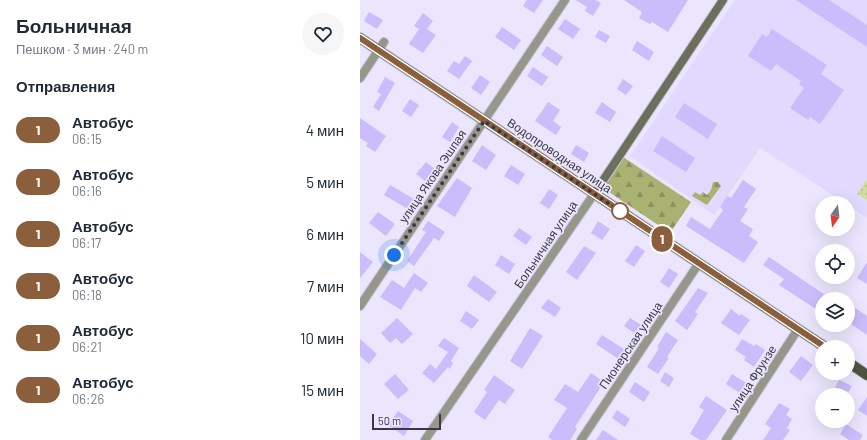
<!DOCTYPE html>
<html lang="ru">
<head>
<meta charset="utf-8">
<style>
  :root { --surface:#fff; --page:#f6f6f7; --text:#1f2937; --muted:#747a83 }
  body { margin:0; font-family:Barlow,sans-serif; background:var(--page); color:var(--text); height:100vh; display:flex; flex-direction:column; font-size:15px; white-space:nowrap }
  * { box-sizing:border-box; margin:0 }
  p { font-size:13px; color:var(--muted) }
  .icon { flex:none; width:22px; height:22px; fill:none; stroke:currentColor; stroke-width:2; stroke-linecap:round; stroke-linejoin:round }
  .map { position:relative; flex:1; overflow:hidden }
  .panel { display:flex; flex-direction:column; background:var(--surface); width:360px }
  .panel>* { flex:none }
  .badge { padding:0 8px; border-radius:13px; font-size:14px; line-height:26px }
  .needle { width:26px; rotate:194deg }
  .buttons { position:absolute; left:455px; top:196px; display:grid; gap:8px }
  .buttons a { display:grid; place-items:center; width:40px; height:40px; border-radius:50%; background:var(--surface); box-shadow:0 4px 16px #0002; font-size:20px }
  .scale { position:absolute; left:12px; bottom:10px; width:69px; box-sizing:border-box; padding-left:4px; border:2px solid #3b3844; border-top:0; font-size:11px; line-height:14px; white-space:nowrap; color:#3b3844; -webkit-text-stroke:3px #ebe6fd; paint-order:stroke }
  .you { position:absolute; width:20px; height:20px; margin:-10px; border:3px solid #fff; border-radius:50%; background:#1a73e8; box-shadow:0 0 0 6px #1a73e833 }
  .map>.badge { position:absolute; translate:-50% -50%; box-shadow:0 0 0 2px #fff }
  h2 { padding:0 16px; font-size:15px; line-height:36px }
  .round { display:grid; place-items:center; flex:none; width:42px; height:42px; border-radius:21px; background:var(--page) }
  .headline { display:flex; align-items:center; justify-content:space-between; height:68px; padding:0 16px }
  h1 { font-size:19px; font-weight:700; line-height:30px }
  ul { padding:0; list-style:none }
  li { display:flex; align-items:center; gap:12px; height:52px; padding:0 16px }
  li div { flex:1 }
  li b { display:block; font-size:15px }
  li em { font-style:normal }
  li .badge { min-width:44px; font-weight:700; text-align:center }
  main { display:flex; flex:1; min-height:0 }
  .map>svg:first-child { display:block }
  .built { fill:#e1dafe }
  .grass { fill:url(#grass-dots) }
  .forest { fill:url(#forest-firs) }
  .building { fill:#cbbcfb }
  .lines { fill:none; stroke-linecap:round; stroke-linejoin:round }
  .street-casing { stroke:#c8c3d8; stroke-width:10 }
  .secondary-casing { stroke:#c8c3d8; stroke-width:10 }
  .primary-casing { stroke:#c8c3d8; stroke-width:12 }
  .street { stroke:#95978a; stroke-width:8 }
  .secondary { stroke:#6c6f5d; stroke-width:8 }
  .primary { stroke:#50543e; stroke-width:10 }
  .line-casing { stroke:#fff; stroke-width:9 }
  .line { stroke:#8b5e3c; stroke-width:6 }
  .walk { stroke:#3b3844; stroke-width:4; stroke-dasharray:0 7.2 }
  .stop-dot { fill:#fff; stroke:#8b5e3c; stroke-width:2 }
  .labels { text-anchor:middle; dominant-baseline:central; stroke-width:3.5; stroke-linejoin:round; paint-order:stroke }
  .street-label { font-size:12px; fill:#3b3844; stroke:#ebe6fd }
</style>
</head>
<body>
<main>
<section class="panel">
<div class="headline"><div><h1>Больничная</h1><p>Пешком · 3 мин · 240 m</p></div><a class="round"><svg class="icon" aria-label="heart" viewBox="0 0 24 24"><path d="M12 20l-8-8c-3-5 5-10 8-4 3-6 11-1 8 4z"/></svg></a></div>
<h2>Отправления</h2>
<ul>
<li><span class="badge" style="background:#8b5e3c;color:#fff">1</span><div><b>Автобус</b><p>06:15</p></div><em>4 мин</em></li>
<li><span class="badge" style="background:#8b5e3c;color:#fff">1</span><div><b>Автобус</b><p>06:16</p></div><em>5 мин</em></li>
<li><span class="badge" style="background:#8b5e3c;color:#fff">1</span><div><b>Автобус</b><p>06:17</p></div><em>6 мин</em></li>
<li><span class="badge" style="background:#8b5e3c;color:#fff">1</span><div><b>Автобус</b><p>06:18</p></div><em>7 мин</em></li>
<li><span class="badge" style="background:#8b5e3c;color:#fff">1</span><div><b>Автобус</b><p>06:21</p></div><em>10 мин</em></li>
<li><span class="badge" style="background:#8b5e3c;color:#fff">1</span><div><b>Автобус</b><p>06:26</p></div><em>15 мин</em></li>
</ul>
</section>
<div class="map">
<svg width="507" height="440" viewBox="0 0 507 440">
  <defs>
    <pattern id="grass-dots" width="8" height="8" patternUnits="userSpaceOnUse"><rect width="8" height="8" fill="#d2dc9f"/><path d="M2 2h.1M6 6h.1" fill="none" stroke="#b5be8a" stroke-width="1.8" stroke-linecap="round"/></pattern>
    <pattern id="forest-firs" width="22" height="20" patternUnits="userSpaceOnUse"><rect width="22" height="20" fill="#a9b271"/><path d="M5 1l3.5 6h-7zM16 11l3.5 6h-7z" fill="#8b925e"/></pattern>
  </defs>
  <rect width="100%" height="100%" fill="#ebe6fd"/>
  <path class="built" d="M375 0H507V218L488 205V203H485L400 148 354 215 270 156Z"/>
  <path class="grass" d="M507 179V200L497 194Z"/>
  <path class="forest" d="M263 157 331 202 310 233 243 188Z
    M353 182H358L361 186 347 205 332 196 335 192 340 195 343 192 347 195 351 190Z"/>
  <path class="building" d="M167 0H183L174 13 163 6Z
    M216 0H235L241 3 233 16 225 11 227 7Z
    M264 0H328L308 32 292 22 290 24 279 18 282 12Z
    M436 0H469L507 25V47Z
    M9 12 23 20 17 29 4 21Z
    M63 13 73 21 67 29 76 35 63 53 49 44 59 29 54 26Z
    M205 19 220 29 213 39 198 29Z
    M142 27 161 40 154 50 135 37Z
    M412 29 467 65 461 74 484 90 460 124 450 117 448 120 430 108 444 88 439 84 441 81 416 64 411 71 388 56 402 34 407 37Z
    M239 30 250 36 246 43 235 37Z
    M277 41 294 52 289 61 272 50Z
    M187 46 203 57 197 66 181 55Z
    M105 56 112 61 99 79 87 71 94 61 99 64Z
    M173 67 188 77 182 86 167 76Z
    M120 75 130 82 121 95 111 88Z
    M25 77 35 83 19 111 13 107 21 94 17 92Z
    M263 79 273 86 266 95 257 89Z
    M50 99 59 105 51 117 42 111Z
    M188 102 200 110 193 121 201 127 196 135 175 121Z
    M242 102 256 112 250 122 235 113Z
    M324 103 357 124 348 139 315 117Z
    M0 118 26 136 15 152 6 146 8 143 0 138Z
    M92 122 99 127 90 142 82 137Z
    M302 136 335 158 326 172 293 151Z
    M122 145 136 155 126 170 112 161Z
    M216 145 229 153 224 162 211 154Z
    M66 162 75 169 65 181 56 174Z
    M151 165 165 174 158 185 144 176Z
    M97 178 112 188 95 217 77 206Z
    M383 180 396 189 384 207 388 209 380 221 393 229 389 236 398 242 384 263 326 226 331 217 350 229 363 210 360 207 367 196 371 198Z
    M30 185 54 199 48 209 24 195Z
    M189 189 198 195 189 209 180 203Z
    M18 212 35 224 26 236 9 223Z
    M68 221 85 232 79 241 74 238 54 266 47 261 66 232 62 230Z
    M238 221 250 229 242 240 231 233Z
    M159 228 172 237 166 245 153 236Z
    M276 245 285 251 274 267 265 261Z
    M224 246 236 253 217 280 206 272Z
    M0 252 13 262 0 278Z
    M141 255 155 264 149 274 135 265Z
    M409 257 471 299H462V313L419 285 424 279 403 265Z
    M507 262V284L497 278Z
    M309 268 318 274 309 288 300 282Z
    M54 273 68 283 61 292 55 288 41 310 20 297 32 280 44 288Z
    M114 275 137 292 129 302 107 286Z
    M338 288 348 293 335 312 338 314 327 330 315 321Z
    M188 299 201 308 195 317 181 308Z
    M488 303 507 316V335L488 322Z
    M371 309 380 316 381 314 390 320 379 335 361 323Z
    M106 311 119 320 112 329 100 321Z
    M37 318 53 334 42 344 36 338 30 343 21 333Z
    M270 318 283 326 277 335 264 326Z
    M170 328 183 336 162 369 150 361Z
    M306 332 318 340 307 357 309 358 298 374 287 367 299 348 297 347Z
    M242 335 267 351 260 360 236 344Z
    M84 338 99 348 91 361 93 363 90 369 88 367 74 383 62 373 70 364 76 369 88 352 78 346Z
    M0 339 17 354 9 364 0 356Z
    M382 339 394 346 396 344 405 350 394 367 384 360 386 357 375 350Z
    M441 356 453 365 441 381 429 372Z
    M305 372 314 378 309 387 300 381Z
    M231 373 244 382 215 427 217 429 210 440H192L188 437 207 408 194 400 205 384 218 392Z
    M35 374 49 390 38 399 24 384Z
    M372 374 386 383 380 393 366 384Z
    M134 375 155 390 145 404 139 400 125 420 114 412 127 392 124 390Z
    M479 380 492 386 487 395H471Z
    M275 382 290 392 284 402 269 392Z
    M346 396 367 410 346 440H340L330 434 344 410 339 407Z
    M507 397V416L498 410Z
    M419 403 430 409 426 415 432 419 427 428 430 430 423 440H403L411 428 405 424Z
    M257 410 270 419 265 427 252 418Z
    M38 411 53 421 44 436 28 425Z
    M486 424 503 435 500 440H489L480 434Z
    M243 430 258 440H236Z"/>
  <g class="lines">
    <g class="street-casing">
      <path id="street" d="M0 78 24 42
        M0 306 205 0
        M65 440 234 194
        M221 440 339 263
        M366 440 438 329"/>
    </g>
    <g class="secondary-casing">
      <path id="secondary" d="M234 194 363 0"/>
    </g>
    <g class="primary-casing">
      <path id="primary" d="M0 38 465 347
        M488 362 507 375"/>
    </g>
    <use href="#street" class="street"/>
    <use href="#secondary" class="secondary"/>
    <use href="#primary" class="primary"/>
  </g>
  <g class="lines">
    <g class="line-casing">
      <path id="line" d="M0 38 465 347"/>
    </g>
    <use href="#line" class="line"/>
    <path class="walk" d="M34 255 124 121 260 211"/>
  </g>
  <circle class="stop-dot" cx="260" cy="211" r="8"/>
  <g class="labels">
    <g class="street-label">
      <text transform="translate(200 155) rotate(34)">Водопроводная улица</text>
      <text transform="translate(72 176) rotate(-56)">улица Якова Эшпая</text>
      <text transform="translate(185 244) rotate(-56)">Больничная улица</text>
      <text transform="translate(270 345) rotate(-56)">Пионерская улица</text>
      <text transform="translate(392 378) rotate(-57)">улица Фрунзе</text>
    </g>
  </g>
</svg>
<div class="buttons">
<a><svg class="needle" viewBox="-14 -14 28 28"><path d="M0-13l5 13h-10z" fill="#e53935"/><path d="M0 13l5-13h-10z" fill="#747a83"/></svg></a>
<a><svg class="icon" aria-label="locate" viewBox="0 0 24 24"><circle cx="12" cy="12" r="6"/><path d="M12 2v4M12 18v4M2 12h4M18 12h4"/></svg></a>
<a><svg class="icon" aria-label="layers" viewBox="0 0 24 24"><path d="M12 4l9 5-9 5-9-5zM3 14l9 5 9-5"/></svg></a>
<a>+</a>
<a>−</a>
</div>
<div class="scale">50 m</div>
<div class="you" style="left:34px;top:255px"></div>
<b class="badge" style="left:302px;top:239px;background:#8b5e3c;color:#fff">1</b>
</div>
</main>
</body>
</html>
